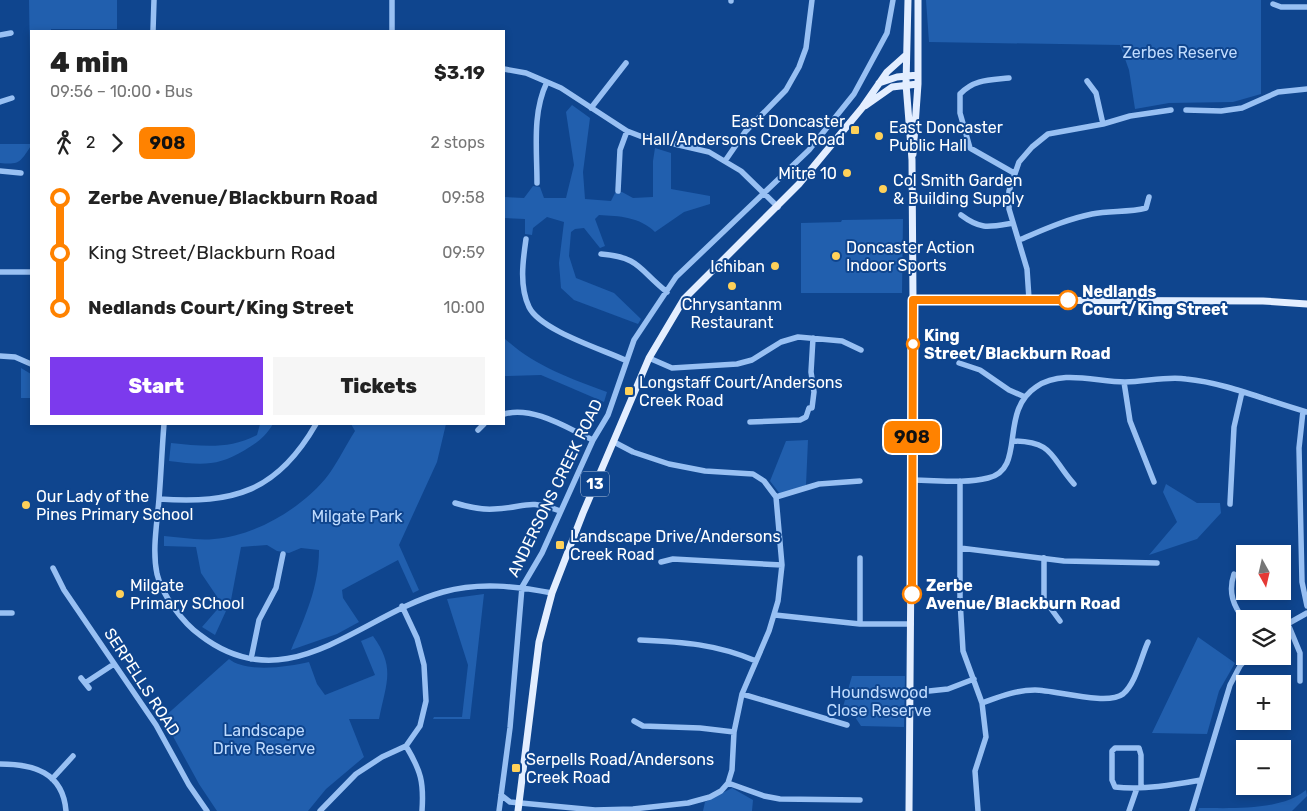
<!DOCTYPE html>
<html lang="en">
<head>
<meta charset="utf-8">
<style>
  :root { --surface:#fff; --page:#f6f6f6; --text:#222; --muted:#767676; --accent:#7c3aed }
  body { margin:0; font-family:Rubik,sans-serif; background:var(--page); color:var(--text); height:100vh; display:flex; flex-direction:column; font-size:19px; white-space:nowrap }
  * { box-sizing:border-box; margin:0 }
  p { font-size:16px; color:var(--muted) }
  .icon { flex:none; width:28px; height:28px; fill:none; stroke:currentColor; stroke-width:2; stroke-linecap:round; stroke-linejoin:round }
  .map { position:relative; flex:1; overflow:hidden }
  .drawer { position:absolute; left:30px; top:30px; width:475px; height:395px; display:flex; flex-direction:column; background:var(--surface); border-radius:0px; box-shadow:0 2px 8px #0003 }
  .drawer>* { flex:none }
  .badge { padding:0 10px; border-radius:8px; font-size:18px; line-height:32px }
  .needle { width:32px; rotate:172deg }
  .buttons { position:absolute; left:1236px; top:545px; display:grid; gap:10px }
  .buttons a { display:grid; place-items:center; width:55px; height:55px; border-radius:0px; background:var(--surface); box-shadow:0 2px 8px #0003; font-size:25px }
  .map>.badge { position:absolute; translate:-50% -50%; box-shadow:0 0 0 2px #fff }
  .legs { display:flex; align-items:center; gap:8px; height:55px; padding:0 20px; font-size:16px }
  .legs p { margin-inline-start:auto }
  .head { display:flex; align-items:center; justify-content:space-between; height:85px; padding:0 20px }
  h1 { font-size:28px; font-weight:800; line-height:38px }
  .action { display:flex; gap:10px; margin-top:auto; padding:10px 20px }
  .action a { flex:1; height:58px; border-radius:0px; background:var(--accent); color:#fff; font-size:20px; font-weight:800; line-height:58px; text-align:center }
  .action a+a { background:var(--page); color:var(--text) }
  ul { padding:0 20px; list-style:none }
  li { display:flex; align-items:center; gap:18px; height:55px; font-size:19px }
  li i { display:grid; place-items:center; width:8px; height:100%; margin:0 6px; background:currentColor }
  li i::after { content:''; width:12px; height:12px; margin:-6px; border:4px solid; border-radius:50%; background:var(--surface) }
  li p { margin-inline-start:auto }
  li:first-child i { background:linear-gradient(#0000 50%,currentColor 0) }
  li:last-child i { background:linear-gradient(currentColor 50%,#0000 0) }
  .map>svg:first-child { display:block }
  .green { fill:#215fae }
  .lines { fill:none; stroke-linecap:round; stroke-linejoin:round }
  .minor { stroke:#98c0f3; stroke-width:5.5 }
  .major { stroke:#e3eeff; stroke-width:7 }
  .line-1-casing { stroke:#fff; stroke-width:11 }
  .line-1 { stroke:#ff8200; stroke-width:8 }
  .poi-dot { fill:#ffd159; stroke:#0f458e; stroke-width:2 }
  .stop-1-dot { fill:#fff; stroke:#ff8200; stroke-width:2.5 }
  .labels { text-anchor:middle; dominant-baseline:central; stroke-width:4; stroke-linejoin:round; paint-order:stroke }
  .shield { fill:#0f458e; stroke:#b7c7dd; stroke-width:1 }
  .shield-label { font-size:15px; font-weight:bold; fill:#fff }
  .park-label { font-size:16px; fill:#bfdbfe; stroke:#0f458e }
  .poi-label { font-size:16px; fill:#fff; stroke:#0f458e; text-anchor:start }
  .stop-label { font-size:16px; font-weight:bold; fill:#fff; stroke:#0f458e; text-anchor:start }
  .street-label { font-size:16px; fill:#fff; stroke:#0f458e }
</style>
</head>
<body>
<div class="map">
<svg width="1307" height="811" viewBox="0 0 1307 811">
  <rect width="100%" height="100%" fill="#0f458e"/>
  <path class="green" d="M29 0H117V29H51V31H31L30 58Z
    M926 0H1261V94L1233 102 1169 103 1135 109 1129 70 1120 45 929 42Z
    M572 105 590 118 583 172 585 199 611 201 615 193 622 192 633 198 653 197V161L655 148 671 153V189L710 196V204L684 212 655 232C640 217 619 216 599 215L595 219 605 246 600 248 584 228 575 229 571 232 569 256 576 278 614 293 641 319 638 324 574 300 561 288 559 263 564 222 547 217 533 228 532 235 525 234V219L504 218V197L524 198 533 186 540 187 544 198H566L574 165 566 112Z
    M0 144H31V146C20 162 20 165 0 163Z
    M903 219 902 293H801V223L841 222 842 220Z
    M504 338C534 366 569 378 607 392L604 402 541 375 504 376Z
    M21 368 31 374V398H21Z
    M260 424H273C265 437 258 442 245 450 217 467 201 465 169 461L171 443C202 446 228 450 257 435Z
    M351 424H446L437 462 399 545 419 590 413 593 398 560 342 590 343 598 359 622 337 634 291 650C305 617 319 587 319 550L301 548 289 553 277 551 267 545 241 547 231 600 215 635 202 627 222 604 201 573 196 547 164 546V536C180 537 198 541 214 539 256 536 304 507 329 474 339 460 346 445 355 431Z
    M808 440 806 485 780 494 770 481 786 441Z
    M1166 484 1197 503H1220L1221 513 1197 539 1149 555 1177 522 1163 492Z
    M484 594 470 719H433L434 717H462L468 665 447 599Z
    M373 636C396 668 386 683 379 719H349L364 757 326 789 308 811H217L199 784 163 718 229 659C246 673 288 667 309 662L317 684 325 695 375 675 361 641Z
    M1198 637 1235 663 1219 691 1207 734 1152 733Z
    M852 676H905L904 727 861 726 855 717H840Z
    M732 788 753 800 752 811H703L705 802Z
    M1306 790 1307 796 1292 811H1198L1199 808C1232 808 1281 811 1306 790Z"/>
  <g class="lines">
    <path class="minor" d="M392 0V31
      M731 1V0
      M1273 4 1281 7H1307
      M153 31 154 0
      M0 35 11 33
      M504 69 526 73 561 88 627 131 640 136 709 152 741 171 778 207
      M1009 78C990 80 974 79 960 94V113L970 148 1014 173
      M1087 81 1096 93 1103 124
      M0 102 12 98
      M591 108 626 63
      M1186 110 1221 111 1242 108 1278 92 1307 89
      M725 161 745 132 786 90 799 67 806 48 812 0
      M0 171 21 173
      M537 183C537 149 532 113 547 82
      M618 191 620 150 627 131
      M961 215C981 230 989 227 1013 223
      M526 239C523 260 519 286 529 307 540 330 601 349 625 360
      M1019 240C1043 230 1067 219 1092 214 1110 210 1128 213 1146 208L1149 197
      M601 254C640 257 639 270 667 292
      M0 272H31
      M1029 299 1027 269 1009 209V191L1019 162 1032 147 1048 134 1103 124 1130 116 1171 110
      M0 356 15 357 31 364
      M649 358 672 368 737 364 752 360 781 342 798 337 842 341 861 350
      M959 363 980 370 1009 390 1025 397
      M1124 382 1130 421 1154 482
      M1303 411 1299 448 1302 582 1307 606
      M504 414C534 406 567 428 593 440
      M750 422 800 420 806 417 809 408H812L814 392 811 372 813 338
      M164 424C162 449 161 474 159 499 157 524 152 550 157 574 162 595 183 623 200 635 288 703 360 615 443 592 479 582 516 586 552 593
      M478 430 484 424
      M1012 441C1054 441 1050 457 1074 484
      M912 480C937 480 964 484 988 478 1027 469 998 412 1036 387 1062 369 1096 382 1125 382 1145 382 1166 376 1186 379 1227 383 1267 401 1307 412
      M960 481V600L963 651 982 703 986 737 975 771 978 811
      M776 497 819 484 860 481
      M159 499C234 504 277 492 316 424
      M455 503C468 507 480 510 494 509 525 508 527 498 560 511
      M1230 504 1234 427 1242 392
      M960 548 1064 561 1157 563
      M860 558V624
      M1044 558V599L1060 621
      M661 562 673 559 782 565
      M53 568 64 590 156 725 189 785 207 811
      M1234 574C1228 592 1233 606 1245 621
      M0 613H12
      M775 615 860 624H911
      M1288 624 1300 653V681
      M1282 627 1307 613
      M640 640C683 642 716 644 756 661
      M251 659 259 620 276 588 283 554
      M81 678 89 688
      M85 683 114 664
      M910 693 948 689 974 679
      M742 694 847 725
      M982 703C999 697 1016 690 1035 690 1055 690 1107 706 1123 694 1136 683 1141 657 1148 642
      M634 721 643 726 700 728 734 732
      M406 746C421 771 424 782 422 811
      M0 764C33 764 63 772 66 811
      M52 779 73 756
      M728 783 764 796 780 799 860 800
      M1141 787V755L1139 748H1115L1112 751V780L1115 787C1144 790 1173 785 1201 780
      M501 795 510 802 595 810 633 809 688 803 710 797 721 791 728 783 732 770 734 732 742 694 769 631 778 601 782 565 776 497 764 481 753 474 705 471 669 464 633 452 614 442
      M320 811 356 774 382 757 406 746 420 726 426 701 424 665 417 638 402 606
      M499 811 510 728 522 587 542 553 593 440 608 415 634 340 676 277 809 150 854 94 887 33 893 0
      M1129 811 1137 788
      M1192 811 1230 685 1240 666 1249 656"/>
    <path class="major" d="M908 0 906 84 912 160 913 300 909 811
      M879 83 897 77 918 75
      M865 106 892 87 918 84
      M913 154 918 84V0
      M913 300 1263 301 1307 304
      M518 811 539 642 552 593 583 513 649 358 684 299 799 184 862 108 887 72 906 55"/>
  </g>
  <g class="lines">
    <g class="line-1-casing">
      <path id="line-1" d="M912 594 913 300H1068"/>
    </g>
    <use href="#line-1" class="line-1"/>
  </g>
  <g class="poi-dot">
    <rect x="850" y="125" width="10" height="10" rx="2.5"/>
    <circle cx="879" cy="136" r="5"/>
    <circle cx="847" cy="173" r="5"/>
    <circle cx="883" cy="189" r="5"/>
    <circle cx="836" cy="256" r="5"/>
    <circle cx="775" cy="266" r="5"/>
    <circle cx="732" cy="286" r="5"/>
    <rect x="624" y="386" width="10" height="10" rx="2.5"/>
    <circle cx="26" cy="505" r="5"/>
    <rect x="555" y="540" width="10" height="10" rx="2.5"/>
    <circle cx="120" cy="594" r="5"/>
    <rect x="511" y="763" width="10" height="10" rx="2.5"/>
  </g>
  <g class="stop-1-dot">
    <circle cx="1068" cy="300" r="9"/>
    <circle cx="913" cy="344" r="6"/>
    <circle cx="912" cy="594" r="9"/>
  </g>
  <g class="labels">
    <rect class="shield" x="581" y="471.5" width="28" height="25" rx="4"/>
    <g class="shield-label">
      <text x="595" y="484">13</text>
    </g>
    <g class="park-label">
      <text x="1180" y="52">Zerbes Reserve</text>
      <text x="357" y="516">Milgate Park</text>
      <text x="879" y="692">Houndswood<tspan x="879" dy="18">Close Reserve</tspan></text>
      <text x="264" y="730">Landscape<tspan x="264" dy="18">Drive Reserve</tspan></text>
    </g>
    <g class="poi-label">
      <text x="845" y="121" text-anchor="end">East Doncaster<tspan x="845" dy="18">Hall/Andersons Creek Road</tspan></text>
      <text x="889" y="127">East Doncaster<tspan x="889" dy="18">Public Hall</tspan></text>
      <text x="837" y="173" text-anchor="end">Mitre 10</text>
      <text x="893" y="180">Col Smith Garden<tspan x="893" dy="18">&amp; Building Supply</tspan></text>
      <text x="846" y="247">Doncaster Action<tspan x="846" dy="18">Indoor Sports</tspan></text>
      <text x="765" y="266" text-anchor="end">Ichiban</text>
      <text x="732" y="304" text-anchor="middle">Chrysantanm<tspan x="732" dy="18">Restaurant</tspan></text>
      <text x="639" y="382">Longstaff Court/Andersons<tspan x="639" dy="18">Creek Road</tspan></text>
      <text x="36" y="496">Our Lady of the<tspan x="36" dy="18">Pines Primary School</tspan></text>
      <text x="570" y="536">Landscape Drive/Andersons<tspan x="570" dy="18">Creek Road</tspan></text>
      <text x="130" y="585">Milgate<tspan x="130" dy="18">Primary SChool</tspan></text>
      <text x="526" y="759">Serpells Road/Andersons<tspan x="526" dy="18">Creek Road</tspan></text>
    </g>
    <g class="stop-label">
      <text x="1082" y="291">Nedlands<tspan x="1082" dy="18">Court/King Street</tspan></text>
      <text x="924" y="335">King<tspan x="924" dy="18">Street/Blackburn Road</tspan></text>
      <text x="926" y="585">Zerbe<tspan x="926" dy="18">Avenue/Blackburn Road</tspan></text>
    </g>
    <g class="street-label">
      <text transform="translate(555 488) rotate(-64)">ANDERSONS CREEK ROAD</text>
      <text transform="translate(142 682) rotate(57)">SERPELLS ROAD</text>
    </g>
  </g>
</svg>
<div class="buttons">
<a><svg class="needle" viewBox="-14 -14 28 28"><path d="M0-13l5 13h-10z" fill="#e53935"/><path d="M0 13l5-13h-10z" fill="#767676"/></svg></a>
<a><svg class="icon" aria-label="layers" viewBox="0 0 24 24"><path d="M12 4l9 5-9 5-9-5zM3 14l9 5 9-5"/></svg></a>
<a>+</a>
<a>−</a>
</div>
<b class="badge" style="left:912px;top:437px;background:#ff8200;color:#111">908</b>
<section class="drawer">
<div class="head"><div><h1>4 min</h1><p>09:56 – 10:00 · Bus</p></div><b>$3.19</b></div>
<div class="legs"><svg class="icon" aria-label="walk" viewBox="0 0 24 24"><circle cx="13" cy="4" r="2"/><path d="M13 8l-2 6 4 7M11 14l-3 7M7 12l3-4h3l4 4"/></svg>2<svg class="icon" aria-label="forward" viewBox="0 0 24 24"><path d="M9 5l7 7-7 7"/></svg><b class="badge" style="background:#ff8200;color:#111">908</b><p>2 stops</p></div>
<ul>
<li><i style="color:#ff8200"></i><b>Zerbe Avenue/Blackburn Road</b><p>09:58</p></li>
<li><i style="color:#ff8200"></i><span>King Street/Blackburn Road</span><p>09:59</p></li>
<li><i style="color:#ff8200"></i><b>Nedlands Court/King Street</b><p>10:00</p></li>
</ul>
<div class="action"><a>Start</a><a>Tickets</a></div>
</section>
</div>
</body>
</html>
